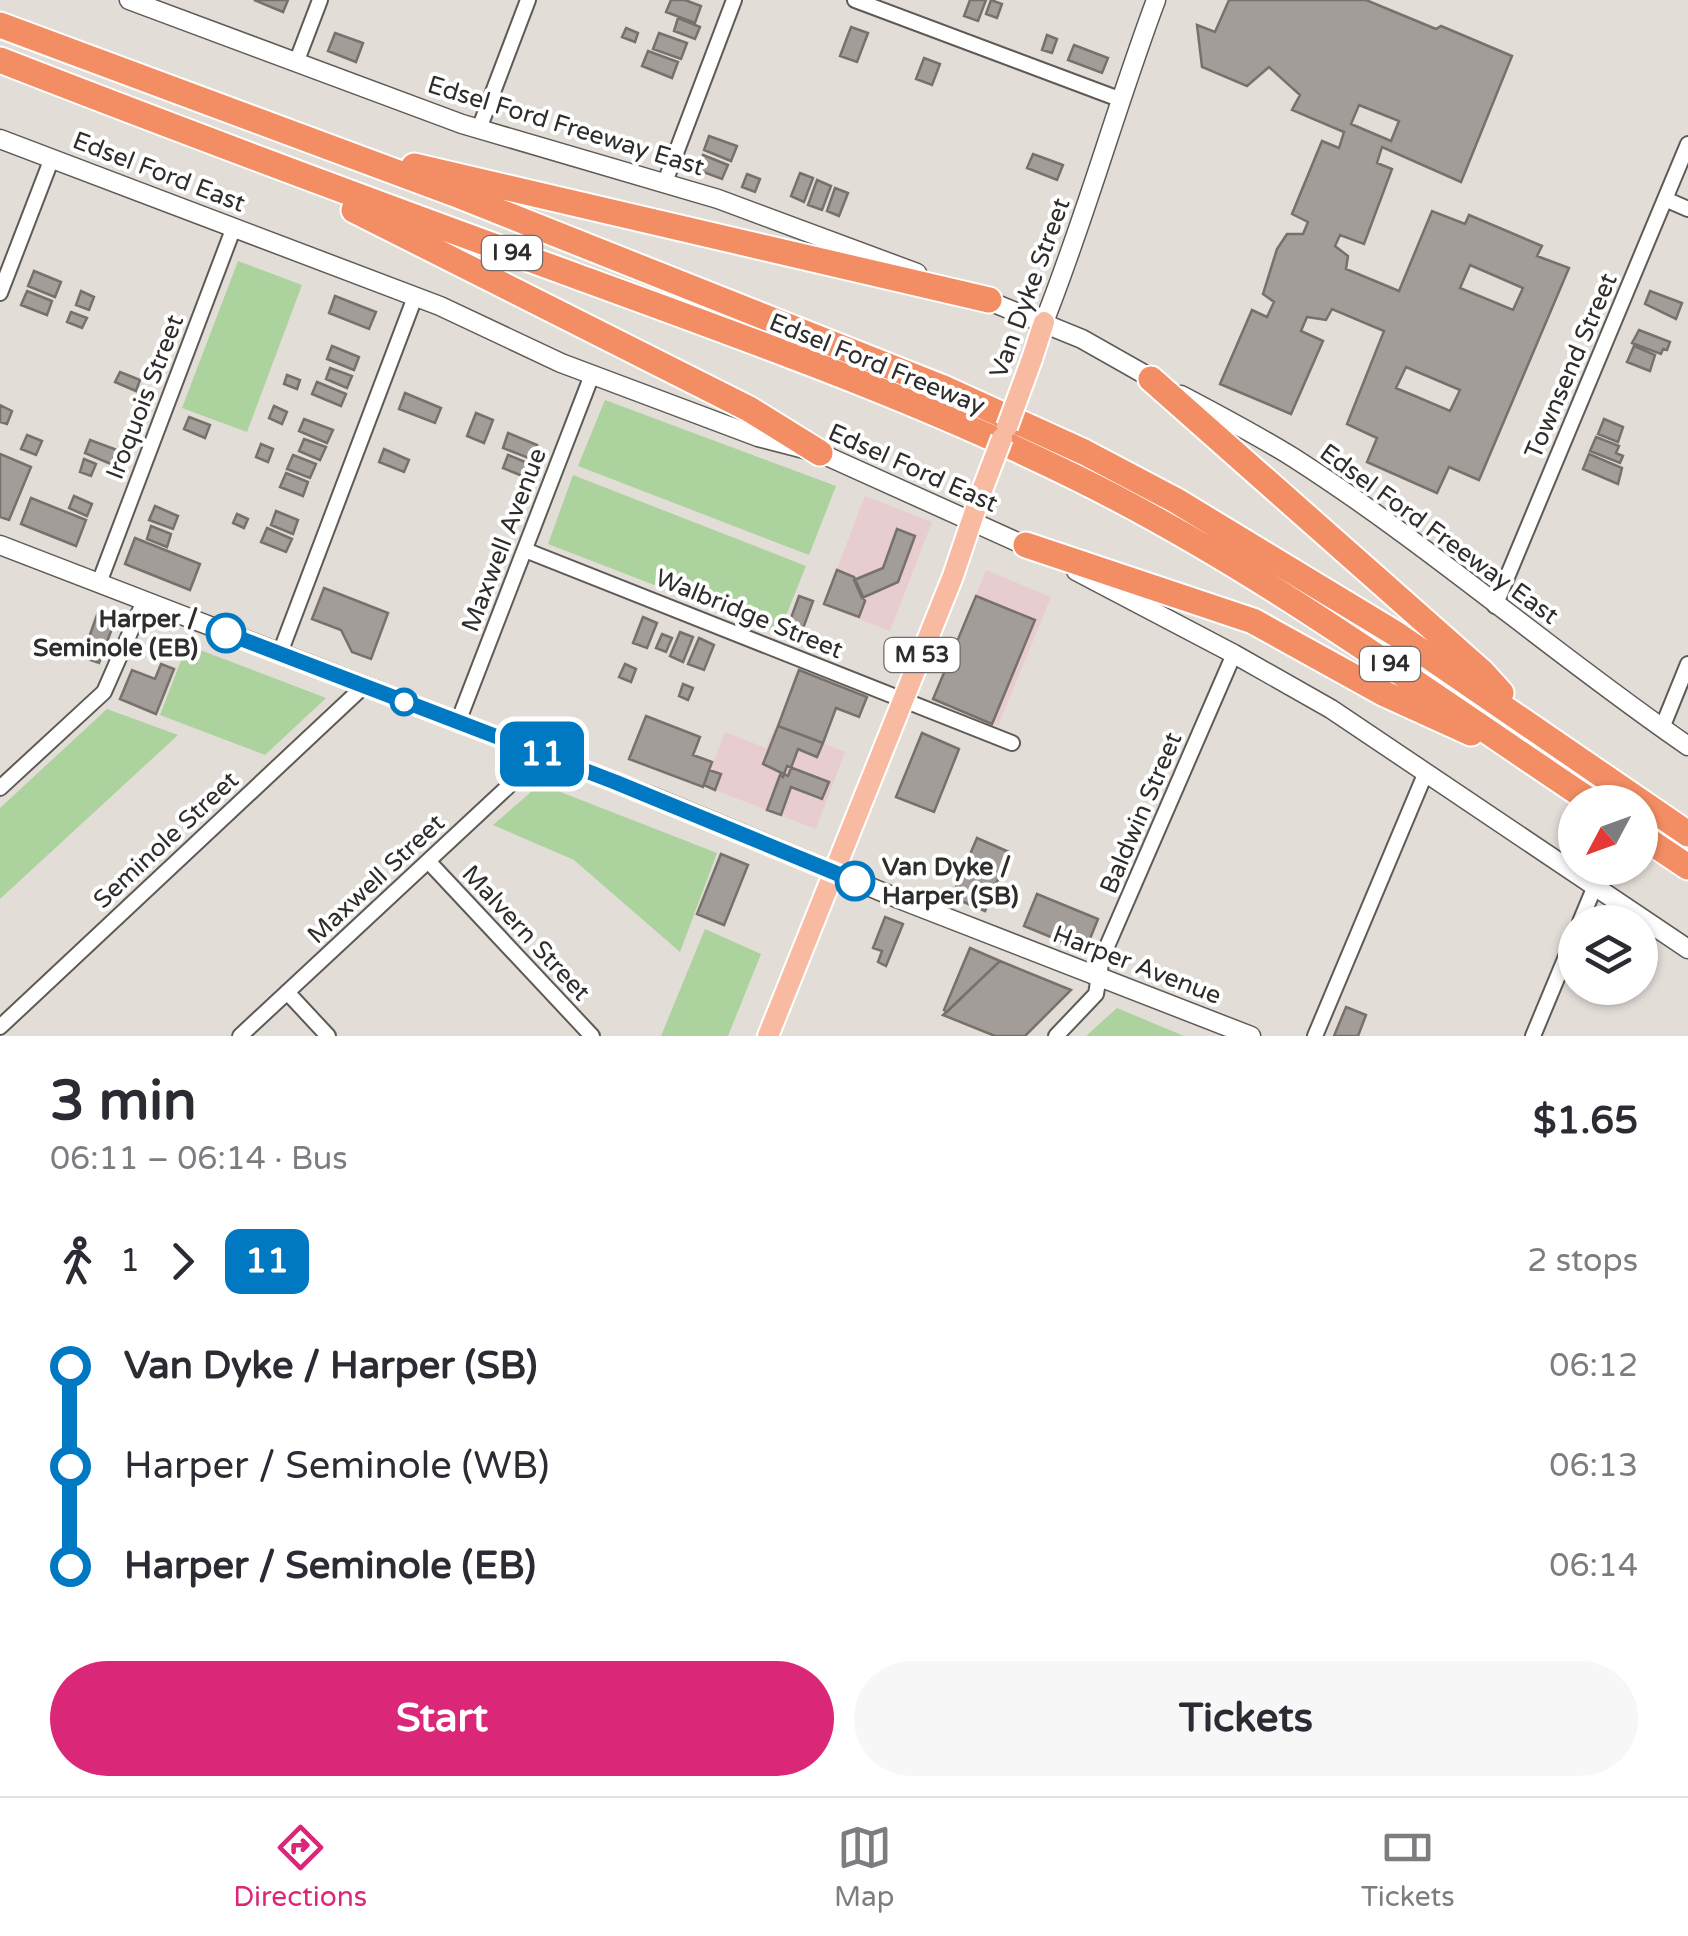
<!DOCTYPE html>
<html lang="en">
<head>
<meta charset="utf-8">
<style>
  :root { --surface:#fff; --page:#f7f7f7; --text:#2b2b33; --muted:#7c7c81; --line:#e1e1e2; --accent:#db2777 }
  body { margin:0; font-family:"Varela Round",sans-serif; background:var(--page); color:var(--text); height:100vh; display:flex; flex-direction:column; font-size:38px; white-space:nowrap }
  * { box-sizing:border-box; margin:0 }
  p { font-size:32px; color:var(--muted) }
  .icon { flex:none; width:55px; height:55px; fill:none; stroke:currentColor; stroke-width:2; stroke-linecap:round; stroke-linejoin:round }
  .map { position:relative; height:1036px; overflow:hidden }
  .side { display:flex; flex-direction:column; background:var(--surface); flex:1 }
  .side>* { flex:none }
  .badge { padding:0 20px; border-radius:15px; font-size:35px; line-height:65px }
  .needle { width:65px; rotate:229deg }
  .fabs { position:absolute; left:1558px; top:785px; display:grid; gap:20px }
  .fabs a { display:grid; place-items:center; width:100px; height:100px; border-radius:50%; background:var(--surface); box-shadow:0 2px 8px #0004; font-size:50px }
  .map>.badge { position:absolute; translate:-50% -50%; box-shadow:0 0 0 5px #fff }
  .legs { display:flex; align-items:center; gap:15px; height:110px; padding:0 50px; font-size:32px }
  .legs p { margin-inline-start:auto }
  .overview { display:flex; align-items:center; justify-content:space-between; height:170px; padding:0 50px }
  h1 { font-size:55px; font-weight:800; line-height:75px }
  .button { display:flex; gap:20px; margin-top:auto; padding:20px 50px }
  .button a { flex:1; height:115px; border-radius:60px; background:var(--accent); color:#fff; font-size:40px; font-weight:800; line-height:115px; text-align:center }
  .button a+a { background:var(--page); color:var(--text) }
  ul { padding:0 50px; list-style:none }
  li { display:flex; align-items:center; gap:35px; height:100px; font-size:38px }
  li i { display:grid; place-items:center; width:15px; height:100%; margin:0 12px; background:currentColor }
  li i::after { content:''; width:25px; height:25px; margin:-12px; border:8px solid; border-radius:50%; background:var(--surface) }
  li p { margin-inline-start:auto }
  li:first-child i { background:linear-gradient(#0000 50%,currentColor 0) }
  li:last-child i { background:linear-gradient(currentColor 50%,#0000 0) }
  .tab-bar { display:flex; justify-content:space-around; align-items:center; height:140px; border-top:2px solid var(--line); background:var(--surface); font-size:28px; color:var(--muted) }
  .tab-bar a { display:grid; justify-items:center; gap:5px }
  .tab-bar .active { color:var(--accent) }
  .map>svg:first-child { display:block }
  .commercial { fill:#e7cdcf }
  .green { fill:#acd29e }
  .building { fill:#a39d99; stroke:#77716c; stroke-width:2.5; fill-rule:evenodd }
  .lines { fill:none; stroke-linecap:round; stroke-linejoin:round }
  .street-casing { stroke:#5f5a55; stroke-width:18 }
  .secondary-casing { stroke:#5f5a55; stroke-width:21 }
  .primary-casing { stroke:#fff; stroke-width:24 }
  .highway-casing { stroke:#fff; stroke-width:29 }
  .street { stroke:#fff; stroke-width:14 }
  .secondary { stroke:#fff; stroke-width:18 }
  .primary { stroke:#f8bba1; stroke-width:20 }
  .highway { stroke:#f38d63; stroke-width:25 }
  .primary-bridge-casing { stroke:#fff; stroke-width:24; stroke-linecap:butt }
  .primary-bridge { stroke:#f8bba1; stroke-width:20 }
  .line-1-casing { stroke:#fff; stroke-width:22 }
  .line-1 { stroke:#0079c2; stroke-width:15 }
  .stop-1-dot { fill:#fff; stroke:#0079c2; stroke-width:5 }
  .labels { text-anchor:middle; dominant-baseline:central; stroke-width:8; stroke-linejoin:round; paint-order:stroke }
  .shield { fill:#fff; stroke:#6d6c6b; stroke-width:2.5 }
  .shield-label { font-size:22px; font-weight:bold; fill:#2f2d2b }
  .street-label { font-size:25px; fill:#2f2d2b; stroke:#fff }
  .stop-label { font-size:25px; font-weight:bold; fill:#2f2d2b; stroke:#fff; text-anchor:end }
</style>
</head>
<body>
<div class="map">
<svg width="1688" height="1036" viewBox="0 0 1688 1036">
  <rect width="100%" height="100%" fill="#e3ddd8"/>
  <path class="commercial" d="M865 496 932 522 890 631 823 605Z
    M986 570 1051 597 998 726 933 699Z
    M776 725 845 752 816 829 704 786 725 732 766 748Z"/>
  <path class="green" d="M238 261 302 285 247 432 182 408Z
    M605 400 836 486 809 555 578 466Z
    M573 475 806 566 779 633 548 544Z
    M187 645 326 698 265 755 160 715Z
    M107 709 178 735 0 899V808Z
    M540 784 717 853 680 952 574 860 493 825Z
    M705 929 761 954 728 1036H661Z
    M1117 1008 1184 1036H1086Z"/>
  <path class="building" d="M254 0H288L283 12Z
    M671 0H685L701 6 695 23 666 12Z
    M970 0H986L978 21 964 16Z
    M991 0 1002 4 997 18 986 14Z
    M1229 0H1366L1436 29 1441 26 1512 56 1461 182 1382 147 1377 163 1392 169 1364 244 1340 235 1335 246 1348 256 1346 269 1399 291 1432 211 1465 224 1469 215 1542 246 1537 256 1569 268 1479 480 1449 467 1437 493 1367 462 1377 438 1347 424 1384 331 1332 309 1326 320 1307 317 1301 331 1323 341 1291 414 1220 384 1252 310 1267 317 1274 302 1263 294 1277 249 1287 234H1303L1308 222 1292 214 1322 141 1339 148 1344 132 1292 110 1300 95 1269 67 1247 86 1202 67 1197 25 1215 32ZM1359 105 1399 121 1391 141 1351 124ZM1470 265 1523 288 1513 310 1460 288ZM1406 367 1460 390 1450 411 1396 388Z
    M678 18 700 27 695 39 674 31Z
    M851 27 868 33 857 62 840 56Z
    M626 28 638 33 635 42 622 37Z
    M335 33 363 43 356 62 328 51Z
    M659 33 687 43 681 59 653 49Z
    M1047 35 1057 39 1052 53 1042 50Z
    M1074 45 1108 58 1102 73 1068 60Z
    M648 51 678 62 672 78 642 66Z
    M924 58 940 64 932 85 916 79Z
    M709 136 737 146 731 161 704 150Z
    M1033 154 1063 165 1057 180 1027 168Z
    M703 155 728 165 722 179 698 170Z
    M800 173 813 178 804 202 791 196Z
    M747 174 760 179 755 192 742 187Z
    M817 180 831 186 822 210 808 205Z
    M835 188 848 193 839 216 827 211Z
    M34 271 61 282 55 297 28 286Z
    M27 291 52 301 47 315 21 305Z
    M81 291 94 297 89 310 76 305Z
    M1650 291 1682 303 1676 319 1645 304Z
    M335 296 376 312 369 329 329 313Z
    M71 312 87 318 82 328 67 322Z
    M1639 330 1670 342 1667 350 1663 349 1661 354 1632 343Z
    M332 346 359 357 354 370 327 359Z
    M1634 346 1655 355 1650 371 1627 362Z
    M330 368 352 376 347 388 326 379Z
    M120 372 140 380 136 391 115 382Z
    M287 375 300 380 297 389 284 384Z
    M317 382 346 394 341 406 312 394Z
    M405 393 441 408 435 423 399 409Z
    M0 405 12 411 7 424 0 422Z
    M274 406 287 412 282 424 269 418Z
    M476 413 493 420 484 443 467 436Z
    M189 417 210 425 205 438 184 429Z
    M304 419 333 430 327 443 299 431Z
    M1604 419 1623 427 1618 442 1598 434Z
    M508 433 537 445 531 459 503 448Z
    M27 435 42 441 36 455 21 449Z
    M1596 437 1619 446 1616 453 1623 456 1620 463 1590 451Z
    M304 439 326 447 320 460 299 451Z
    M90 440 117 450 111 464 85 453Z
    M261 444 273 449 268 462 256 457Z
    M384 449 409 460 404 472 379 462Z
    M0 454 31 467 9 520 0 517Z
    M1589 454 1622 468 1618 484 1583 469Z
    M293 455 316 464 310 478 287 469Z
    M508 455 530 464 525 477 503 468Z
    M84 459 96 464 91 476 80 472Z
    M286 473 308 482 303 496 280 487Z
    M74 496 92 504 87 516 69 508Z
    M31 498 86 520 76 546 21 524Z
    M155 506 178 516 173 529 149 520Z
    M276 511 298 520 293 534 271 525Z
    M237 514 248 519 244 528 233 523Z
    M151 526 171 534 167 547 147 539Z
    M267 528 292 539 286 552 261 542Z
    M897 529 915 536 898 582 862 598 854 580 883 568Z
    M135 538 200 564 190 590 125 564Z
    M837 570 854 577 865 601 859 617 824 604Z
    M324 588 388 613 371 659 352 652 341 630 312 619Z
    M799 596 813 601 801 634 787 629Z
    M976 596 1035 620 992 724 933 699Z
    M98 612 116 618 99 663 82 657Z
    M643 617 657 623 647 648 633 643Z
    M680 632 693 637 683 662 670 656Z
    M662 634 672 638 666 652 656 648Z
    M699 638 714 645 704 670 688 664Z
    M161 664 174 669 156 714 120 699 132 670 155 679Z
    M625 664 636 669 631 682 619 677Z
    M799 670 867 697 859 717 836 708 823 743 778 726Z
    M683 684 693 688 688 700 679 696Z
    M646 716 700 737 693 755 712 762 703 787 629 759Z
    M778 726 823 743 817 757 798 749 788 776 763 764Z
    M922 733 959 749 934 812 896 797Z
    M787 766 829 782 822 799 791 787 781 815 767 810 780 775 783 777Z
    M709 770 721 774 715 790 704 785Z
    M977 838 1009 852 985 911 952 897Z
    M721 854 748 865 724 925 697 914Z
    M1037 894 1098 919 1085 951 1024 926Z
    M885 917 903 924 886 966 878 962 882 951 873 948Z
    M970 948 1000 961 947 1012 944 1010Z
    M1000 961 1071 990 1025 1036H995L943 1015Z
    M1346 1007 1366 1015 1358 1036H1334Z"/>
  <g class="lines">
    <g class="street-casing">
      <path id="street" d="M855 0 1119 99
        M296 63 320 0
        M479 129 528 0
        M665 182 734 0
        M1665 199 1688 209
        M0 293 52 158
        M525 550 1012 743
        M99 583 234 227
        M1495 606 1688 144
        M280 653 415 297
        M458 722 592 375
        M1662 728 1688 664
        M0 788 104 692 144 601
        M428 861 592 1036
        M1580 922 1595 886
        M287 992 328 1036
        M0 1027 363 687
        M240 1036 543 754
        M1056 1036 1096 994 1102 958 1234 654
        M1315 1036 1426 772
        M1533 1036 1575 935"/>
    </g>
    <g class="secondary-casing">
      <path id="secondary" d="M129 0 462 124 718 199 917 273
        M0 139 440 306 561 363 758 437 820 453 1035 550
        M979 297 1082 339 1158 382
        M1044 322C1086 216 1116 107 1156 0
        M1181 395C1219 415 1257 435 1294 458 1431 546 1554 654 1688 746
        M0 545 651 796 899 899 1251 1036
        M1076 571 1234 654 1331 709 1688 949"/>
    </g>
    <g class="primary-casing">
      <path id="primary" d="M1032 359 1044 322
        M768 1036 953 576 981 493"/>
    </g>
    <g class="highway-casing">
      <path id="highway" d="M0 25 455 194 941 387 1084 452 1175 500 1396 634 1688 834
        M0 60C190 134 381 205 573 275 742 337 913 397 1075 477 1258 567 1422 689 1592 802
        M414 166 989 300
        M354 210 749 409 820 453
        M1151 379 1481 671 1501 693
        M1026 545 1253 621 1383 693 1471 733
        M1640 835 1688 867"/>
    </g>
    <use href="#street" class="street"/>
    <use href="#secondary" class="secondary"/>
    <use href="#primary" class="primary"/>
    <use href="#highway" class="highway"/>
    <g class="primary-bridge-casing">
      <path id="primary-bridge" d="M1007 427 1032 359
        M981 493 1002 438"/>
    </g>
    <use href="#primary-bridge" class="primary-bridge"/>
  </g>
  <g class="lines">
    <g class="line-1-casing">
      <path id="line-1" d="M226 633 615 782 855 881"/>
    </g>
    <use href="#line-1" class="line-1"/>
  </g>
  <g class="stop-1-dot">
    <circle cx="226" cy="633" r="18"/>
    <circle cx="404" cy="702" r="12"/>
    <circle cx="855" cy="881" r="18"/>
  </g>
  <g class="labels">
    <g class="shield">
      <rect x="482" y="236" width="60" height="34" rx="8"/>
      <rect x="884.5" y="638" width="75" height="34" rx="8"/>
      <rect x="1360" y="647" width="60" height="34" rx="8"/>
    </g>
    <g class="shield-label">
      <text x="512" y="253">I 94</text>
      <text x="922" y="655">M 53</text>
      <text x="1390" y="664">I 94</text>
    </g>
    <g class="street-label">
      <text transform="translate(566 126) rotate(17)">Edsel Ford Freeway East</text>
      <text transform="translate(159 172) rotate(21)">Edsel Ford East</text>
      <text transform="translate(1030 288) rotate(-70)">Van Dyke Street</text>
      <text transform="translate(877 364) rotate(22)">Edsel Ford Freeway</text>
      <text transform="translate(1571 366) rotate(-67)">Townsend Street</text>
      <text transform="translate(145 397) rotate(-69)">Iroquois Street</text>
      <text transform="translate(913 468) rotate(24)">Edsel Ford East</text>
      <text transform="translate(1439 534) rotate(36)">Edsel Ford Freeway East</text>
      <text transform="translate(504 540) rotate(-69)">Maxwell Avenue</text>
      <text transform="translate(749 614) rotate(22)">Walbridge Street</text>
      <text transform="translate(1141 813) rotate(-67)">Baldwin Street</text>
      <text transform="translate(166 840) rotate(-43)">Seminole Street</text>
      <text transform="translate(376 879) rotate(-43)">Maxwell Street</text>
      <text transform="translate(526 933) rotate(47)">Malvern Street</text>
      <text transform="translate(1137 965) rotate(21)">Harper Avenue</text>
    </g>
    <g class="stop-label">
      <text x="198" y="619">Harper /<tspan x="198" dy="29">Seminole (EB)</tspan></text>
      <text x="882" y="867" text-anchor="start">Van Dyke /<tspan x="882" dy="29">Harper (SB)</tspan></text>
    </g>
  </g>
</svg>
<div class="fabs">
<a><svg class="needle" viewBox="-14 -14 28 28"><path d="M0-13l5 13h-10z" fill="#e53935"/><path d="M0 13l5-13h-10z" fill="#7c7c81"/></svg></a>
<a><svg class="icon" aria-label="layers" viewBox="0 0 24 24"><path d="M12 4l9 5-9 5-9-5zM3 14l9 5 9-5"/></svg></a>
</div>
<b class="badge" style="left:542px;top:754px;background:#0079c2;color:#fff">11</b>
</div>
<section class="side">
<div class="overview"><div><h1>3 min</h1><p>06:11 – 06:14 · Bus</p></div><b>$1.65</b></div>
<div class="legs"><svg class="icon" aria-label="walk" viewBox="0 0 24 24"><circle cx="13" cy="4" r="2"/><path d="M13 8l-2 6 4 7M11 14l-3 7M7 12l3-4h3l4 4"/></svg>1<svg class="icon" aria-label="forward" viewBox="0 0 24 24"><path d="M9 5l7 7-7 7"/></svg><b class="badge" style="background:#0079c2;color:#fff">11</b><p>2 stops</p></div>
<ul>
<li><i style="color:#0079c2"></i><b>Van Dyke / Harper (SB)</b><p>06:12</p></li>
<li><i style="color:#0079c2"></i><span>Harper / Seminole (WB)</span><p>06:13</p></li>
<li><i style="color:#0079c2"></i><b>Harper / Seminole (EB)</b><p>06:14</p></li>
</ul>
<div class="button"><a>Start</a><a>Tickets</a></div>
</section>
<nav class="tab-bar">
<a class="active"><svg class="icon" aria-label="directions" viewBox="0 0 24 24"><path d="M12 3l9 9-9 9-9-9zM9 14v-3h6M13 9l2 2-2 2"/></svg>Directions</a>
<a><svg class="icon" aria-label="map" viewBox="0 0 24 24"><path d="M3 6l6-2 6 2 6-2v14l-6 2-6-2-6 2zM9 4v14M15 6v14"/></svg>Map</a>
<a><svg class="icon" aria-label="tickets" viewBox="0 0 24 24"><path d="M3 7h18v10H3zM15 7v10"/></svg>Tickets</a>
</nav>
</body>
</html>
